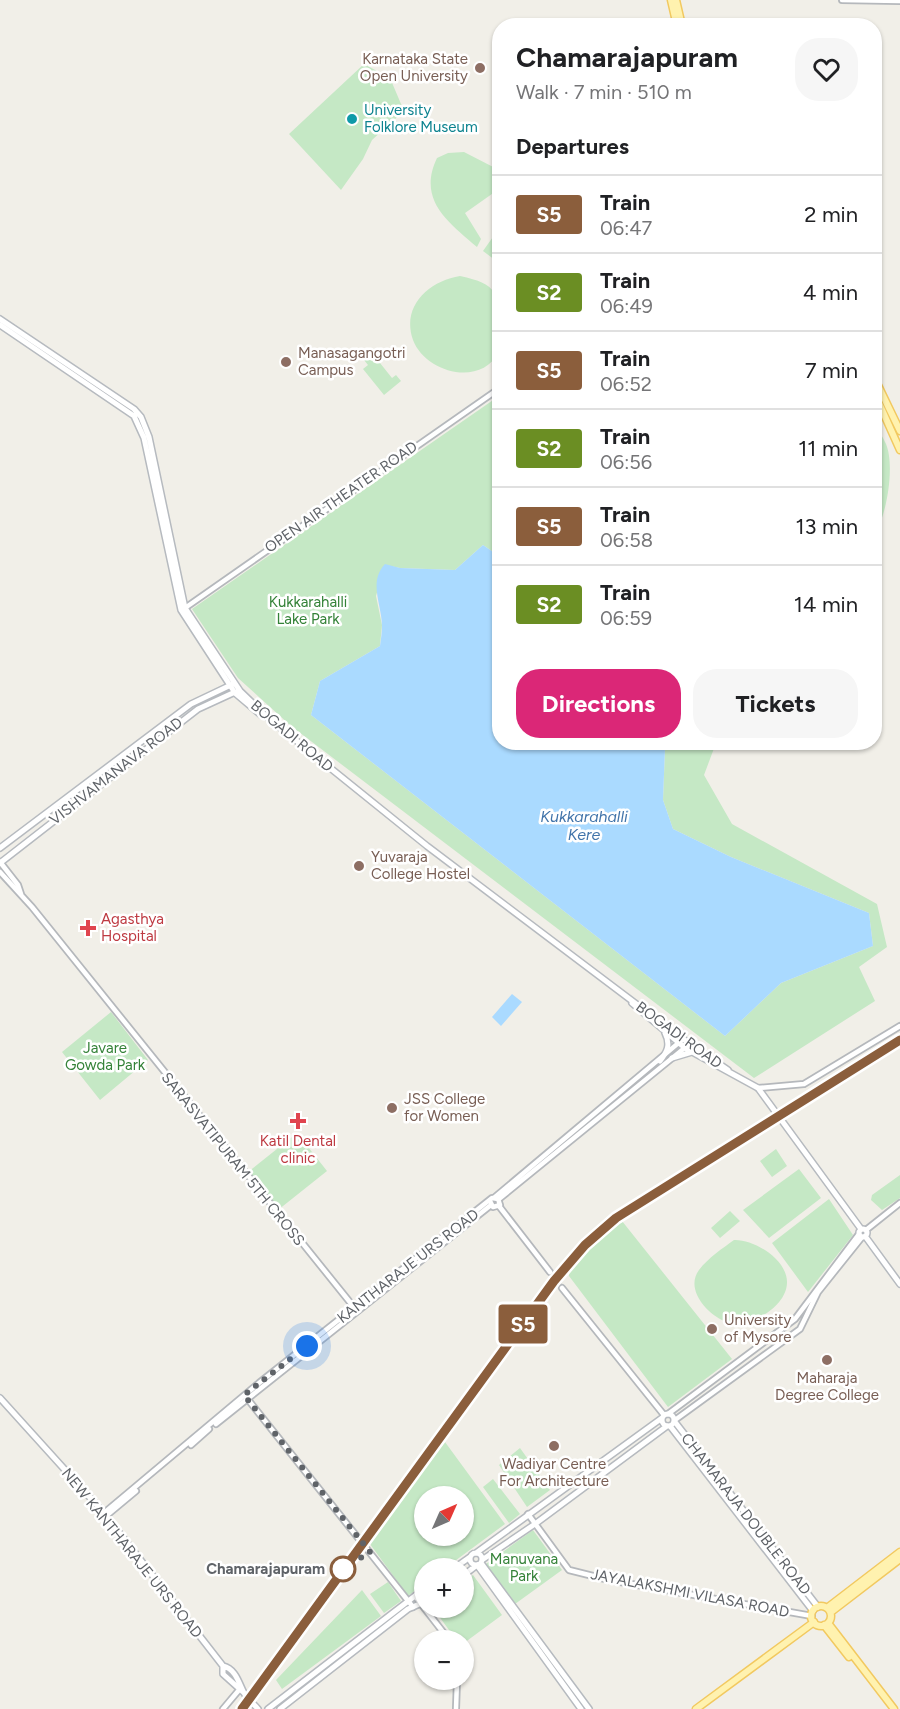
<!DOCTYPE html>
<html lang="en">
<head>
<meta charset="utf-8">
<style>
  :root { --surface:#fff; --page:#f6f6f6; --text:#202124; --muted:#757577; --line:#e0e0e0; --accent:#db2777 }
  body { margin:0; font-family:Figtree,sans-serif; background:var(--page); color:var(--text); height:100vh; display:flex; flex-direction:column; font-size:22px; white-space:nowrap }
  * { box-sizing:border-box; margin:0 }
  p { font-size:20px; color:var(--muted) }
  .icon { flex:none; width:33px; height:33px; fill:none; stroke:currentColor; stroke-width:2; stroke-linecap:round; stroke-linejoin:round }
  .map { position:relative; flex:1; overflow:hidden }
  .sheet { position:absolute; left:492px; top:18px; width:390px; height:732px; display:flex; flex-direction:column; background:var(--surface); border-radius:24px; box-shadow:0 2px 4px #0004 }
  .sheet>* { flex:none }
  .badge { padding:0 12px; border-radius:4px; font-size:21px; line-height:39px }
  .needle { width:39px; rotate:45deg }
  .tools { position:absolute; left:414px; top:1486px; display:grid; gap:12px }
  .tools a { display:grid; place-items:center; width:60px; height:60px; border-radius:50%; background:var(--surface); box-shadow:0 2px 4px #0004; font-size:30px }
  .you { position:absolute; width:30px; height:30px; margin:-15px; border:4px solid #fff; border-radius:50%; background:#1a73e8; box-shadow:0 0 0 9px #1a73e833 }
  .map>.badge { position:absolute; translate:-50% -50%; box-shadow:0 0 0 3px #fff }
  h2 { padding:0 24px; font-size:22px; line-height:54px }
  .round { display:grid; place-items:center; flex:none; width:63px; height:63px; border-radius:24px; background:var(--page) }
  .headline { display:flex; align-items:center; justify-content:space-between; height:102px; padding:0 24px }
  h1 { font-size:28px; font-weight:700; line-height:45px }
  .cta { display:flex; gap:12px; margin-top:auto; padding:12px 24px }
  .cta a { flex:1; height:69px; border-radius:24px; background:var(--accent); color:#fff; font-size:24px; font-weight:700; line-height:69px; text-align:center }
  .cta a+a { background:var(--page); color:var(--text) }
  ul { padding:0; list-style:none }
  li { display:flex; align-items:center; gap:18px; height:78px; padding:0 24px; border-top:2px solid var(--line) }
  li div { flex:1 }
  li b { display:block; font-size:22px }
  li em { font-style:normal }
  li .badge { min-width:66px; font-weight:700; text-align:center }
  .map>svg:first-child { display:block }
  .green { fill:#c5e8c5; fill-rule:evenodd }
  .water { fill:#aadaff }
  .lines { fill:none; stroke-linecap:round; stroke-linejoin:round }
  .tertiary-tunnel { stroke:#ccccc8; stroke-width:4.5; stroke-dasharray:4.5 2; stroke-linecap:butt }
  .tertiary-casing { stroke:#b5b8bc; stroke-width:8 }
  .secondary-casing { stroke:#b6babf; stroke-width:8 }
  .primary-casing { stroke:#f2c960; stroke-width:9 }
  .tertiary { stroke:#fff; stroke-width:4.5 }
  .secondary { stroke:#fff; stroke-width:5 }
  .primary { stroke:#fff2af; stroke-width:6 }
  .rail-casing { stroke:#b6b7b8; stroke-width:4 }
  .rail { stroke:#fff; stroke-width:1.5; stroke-dasharray:4.5; stroke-linecap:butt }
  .line-casing { stroke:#fff; stroke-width:14 }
  .line { stroke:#8b5e3c; stroke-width:9 }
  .walk { stroke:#5f6368; stroke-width:6; stroke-dasharray:0 10.8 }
  .education-dot { fill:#8d6e63; stroke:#fff; stroke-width:2 }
  .culture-dot { fill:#0f9aa8; stroke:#fff; stroke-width:2 }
  .health-dot { fill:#e0444e; stroke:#fff; stroke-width:2 }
  .stop-dot { fill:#fff; stroke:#8b5e3c; stroke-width:3 }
  .labels { text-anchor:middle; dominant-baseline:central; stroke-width:5; stroke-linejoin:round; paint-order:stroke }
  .education-label { font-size:15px; fill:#785e54; stroke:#fff; text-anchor:start }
  .culture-label { font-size:15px; fill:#0d838f; stroke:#fff; text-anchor:start }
  .street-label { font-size:15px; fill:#5f6368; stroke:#fff }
  .park-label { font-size:15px; fill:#348238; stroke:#fff }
  .health-label { font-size:15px; fill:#be3a42; stroke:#fff; text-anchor:start }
  .stop-label { font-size:15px; font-weight:bold; fill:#5f6368; stroke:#fff; text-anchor:end }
  .water-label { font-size:16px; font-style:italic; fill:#4174aa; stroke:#fff }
</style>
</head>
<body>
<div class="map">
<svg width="900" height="1709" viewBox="0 0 900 1709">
  <rect width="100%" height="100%" fill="#f1efe8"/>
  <path class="green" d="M364 64 390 78 404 111 372 140 363 159 341 190 289 134Z
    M464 152 499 170V189L465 213 481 239 477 247C448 222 417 200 437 158L448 153Z
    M499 233V263L483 251 495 234Z
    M460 276C498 284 500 294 500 330 500 336 501 347 499 352 480 388 425 372 413 340 401 306 429 281 460 276Z
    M368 357 372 361 376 358 392 378 396 375 401 381 384 395 363 369 368 365 364 360Z
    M499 396V556L483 545 455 570 400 568 385 565 376 596 382 625 380 646 320 681 311 715 725 1036 781 983 873 946 869 913 731 857 673 829 663 800 665 749 671 743H716L704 775 732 824 877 904 887 947 859 967 875 1001 754 1078 291 726 238 678 192 609Z
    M874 423C878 430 883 437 886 444 895 465 887 515 875 533Z
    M111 1012 148 1060 100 1100 62 1052Z
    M297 1133 327 1171 278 1210 248 1172Z
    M776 1149 787 1166 772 1177 760 1161Z
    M799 1169 821 1198 769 1238 743 1210Z
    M900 1175V1198L882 1210 871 1200 872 1195Z
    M829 1199 853 1235 808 1292 772 1243Z
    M730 1211 740 1221 720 1238 711 1228Z
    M622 1221 732 1359 668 1407 569 1276 570 1266Z
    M734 1240C754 1239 788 1260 787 1283 786 1309 746 1330 724 1321 706 1313 685 1289 699 1270 708 1258 723 1248 734 1240Z
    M445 1442 505 1524 444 1569H424V1584L408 1596 367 1540ZM424 1497H464V1536H424Z
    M520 1448 550 1490 527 1507 499 1465Z
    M493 1479 520 1514 509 1523 483 1487Z
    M533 1530 562 1570 515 1604 486 1564Z
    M473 1575 502 1615 464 1643V1641H457L433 1608H464V1581Z
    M388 1582 401 1601 384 1613 370 1594Z
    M362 1590 381 1616 282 1689 276 1680Z"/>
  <path class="water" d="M483 545 499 556 500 742 671 743 665 749 663 800 673 829 731 857 869 913 873 946 781 983 725 1036 311 715 320 681 380 646C381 639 382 632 382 626 382 605 368 582 385 564L400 568 455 570Z
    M512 994 522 1002 501 1026 492 1017Z"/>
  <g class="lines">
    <path class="tertiary-tunnel" d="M550 1272 562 1288"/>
    <g class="tertiary-casing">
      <path id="tertiary" d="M842 0 900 1
        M185 608 500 388
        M0 862 18 885 21 894
        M0 872 32 907 357 1311
        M758 1088 804 1084 900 1026
        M495 1197 682 1040
        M499 1199 687 1046
        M499 1206 550 1272
        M866 1230 900 1203
        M562 1288 664 1415
        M246 1397 413 1607
        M668 1414 795 1319 859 1234
        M675 1420 800 1329 818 1292 862 1237
        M216 1424 491 1205
        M191 1445 209 1429
        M104 1513 259 1383 492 1198 498 1199 500 1205 493 1207 490 1201
        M528 1514 569 1570 609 1580 812 1616
        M106 1516 136 1491
        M415 1596 450 1641
        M223 1709 239 1690
        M456 1709 457 1680"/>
    </g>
    <g class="secondary-casing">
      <path id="secondary" d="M0 319 134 409 141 417 149 437 185 608 240 691 267 717 427 846 676 1034 728 1070
        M0 325 134 416 144 438 181 610 235 693 261 715
        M0 848 191 704 233 684
        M0 863 198 709 235 692
        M632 1003 685 1048 758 1088 861 1229
        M672 1058 692 1052
        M660 1061C667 1052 671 1045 665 1033
        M859 1233a4 4 0 1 1 8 0a4 4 0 1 1-8 0Z
        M865 1236 900 1284
        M0 1398 104 1513 223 1666C236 1669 239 1684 244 1693 247 1699 254 1704 258 1709
        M662 1420a6 6 0 1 1 12 0a6 6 0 1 1-12 0Z
        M675 1422 818 1607
        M670 1426 813 1611
        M470 1559a6 6 0 1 1 12 0a6 6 0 1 1-12 0Z
        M476 1553 662 1418
        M482 1560 535 1524 667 1426
        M481 1563 589 1709
        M453 1569 470 1557
        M464 1575 477 1565 581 1709
        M223 1666V1674L243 1692
        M268 1709 424 1589
        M280 1709 408 1609 424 1602"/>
    </g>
    <g class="primary-casing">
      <path id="primary" d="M671 0 677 26
        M676 0 682 26
        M874 377 900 431
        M874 392 900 450
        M811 1616a10 10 0 1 1 20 0a10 10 0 1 1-20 0Z
        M827 1608 900 1552
        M831 1612 900 1559
        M828 1623 894 1709
        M824 1625 849 1657
        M696 1709 814 1622"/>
    </g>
    <use href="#tertiary" class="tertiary"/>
    <use href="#secondary" class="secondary"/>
    <use href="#primary" class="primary"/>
    <g class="rail-casing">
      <path id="rail" d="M242 1709 554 1281 585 1245 616 1218 900 1040"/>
    </g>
    <use href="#rail" class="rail"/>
  </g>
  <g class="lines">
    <g class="line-casing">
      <path id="line" d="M242 1709 554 1281 585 1245 616 1218 900 1040"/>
    </g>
    <use href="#line" class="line"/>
    <path class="walk" d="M307 1346 244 1395 370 1552 343 1569"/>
  </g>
  <g class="education-dot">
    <circle cx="480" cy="68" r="6"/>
    <circle cx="286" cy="362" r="6"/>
    <circle cx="359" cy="866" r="6"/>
    <circle cx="392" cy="1108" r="6"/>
    <circle cx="712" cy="1329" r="6"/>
    <circle cx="827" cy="1360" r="6"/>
    <circle cx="554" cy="1446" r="6"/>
  </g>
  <circle class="culture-dot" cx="352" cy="119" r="6"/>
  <g class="health-dot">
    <path d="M85 919h6v6h6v6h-6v6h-6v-6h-6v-6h6z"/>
    <path d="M295 1112h6v6h6v6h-6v6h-6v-6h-6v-6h6z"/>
  </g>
  <circle class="stop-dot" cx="343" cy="1569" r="12"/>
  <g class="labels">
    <g class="education-label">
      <text x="468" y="59" text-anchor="end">Karnataka State<tspan x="468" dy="17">Open University</tspan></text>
      <text x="298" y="353">Manasagangotri<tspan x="298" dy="17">Campus</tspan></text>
      <text x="371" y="857">Yuvaraja<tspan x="371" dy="17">College Hostel</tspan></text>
      <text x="404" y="1099">JSS College<tspan x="404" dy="17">for Women</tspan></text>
      <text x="724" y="1320">University<tspan x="724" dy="17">of Mysore</tspan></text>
      <text x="827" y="1378" text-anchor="middle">Maharaja<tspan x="827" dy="17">Degree College</tspan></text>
      <text x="554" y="1464" text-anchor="middle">Wadiyar Centre<tspan x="554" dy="17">For Architecture</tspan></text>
    </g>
    <g class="culture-label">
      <text x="364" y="110">University<tspan x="364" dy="17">Folklore Museum</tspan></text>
    </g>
    <g class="street-label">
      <text transform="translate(341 497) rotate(-35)">OPEN AIR THEATER ROAD</text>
      <text transform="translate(292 736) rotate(40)">BOGADI ROAD</text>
      <text transform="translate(116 771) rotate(-38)">VISHVAMANAVA ROAD</text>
      <text transform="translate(679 1035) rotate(36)">BOGADI ROAD</text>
      <text transform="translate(233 1159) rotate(51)">SARASVATIPURAM 5TH CROSS</text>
      <text transform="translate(408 1266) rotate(-38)">KANTHARAJE URS ROAD</text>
      <text transform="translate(746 1514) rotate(52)">CHAMARAJA DOUBLE ROAD</text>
      <text transform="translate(132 1553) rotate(51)">NEW KANTHARAJE URS ROAD</text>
      <text transform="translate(690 1593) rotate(11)">JAYALAKSHMI VILASA ROAD</text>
    </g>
    <g class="park-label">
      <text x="308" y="602">Kukkarahalli<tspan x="308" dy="17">Lake Park</tspan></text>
      <text x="105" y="1048">Javare<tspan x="105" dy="17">Gowda Park</tspan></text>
      <text x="524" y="1559">Manuvana<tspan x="524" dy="17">Park</tspan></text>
    </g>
    <g class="health-label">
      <text x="101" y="919">Agasthya<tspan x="101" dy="17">Hospital</tspan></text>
      <text x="298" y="1141" text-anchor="middle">Katil Dental<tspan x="298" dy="17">clinic</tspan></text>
    </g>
    <g class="stop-label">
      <text x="325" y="1569">Chamarajapuram</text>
    </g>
    <g class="water-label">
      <text x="584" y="816">Kukkarahalli<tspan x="584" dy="18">Kere</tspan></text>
    </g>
  </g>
</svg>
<div class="tools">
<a><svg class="needle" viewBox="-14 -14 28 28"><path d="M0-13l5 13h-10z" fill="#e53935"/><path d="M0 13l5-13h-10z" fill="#757577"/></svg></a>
<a>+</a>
<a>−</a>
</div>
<div class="you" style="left:307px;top:1346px"></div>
<b class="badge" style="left:523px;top:1324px;background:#8b5e3c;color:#fff">S5</b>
<section class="sheet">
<div class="headline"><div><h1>Chamarajapuram</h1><p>Walk · 7 min · 510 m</p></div><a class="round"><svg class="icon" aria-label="heart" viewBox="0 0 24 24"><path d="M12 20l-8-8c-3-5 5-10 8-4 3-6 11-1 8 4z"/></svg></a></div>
<h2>Departures</h2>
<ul>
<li><span class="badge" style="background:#8b5e3c;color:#fff">S5</span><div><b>Train</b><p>06:47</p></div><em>2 min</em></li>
<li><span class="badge" style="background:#6b8e23;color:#fff">S2</span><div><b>Train</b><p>06:49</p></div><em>4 min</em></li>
<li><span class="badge" style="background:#8b5e3c;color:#fff">S5</span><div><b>Train</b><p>06:52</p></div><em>7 min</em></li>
<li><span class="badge" style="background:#6b8e23;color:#fff">S2</span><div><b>Train</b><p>06:56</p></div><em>11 min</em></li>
<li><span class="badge" style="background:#8b5e3c;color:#fff">S5</span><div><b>Train</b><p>06:58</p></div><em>13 min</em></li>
<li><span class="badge" style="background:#6b8e23;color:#fff">S2</span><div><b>Train</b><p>06:59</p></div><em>14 min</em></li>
</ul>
<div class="cta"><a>Directions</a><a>Tickets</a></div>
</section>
</div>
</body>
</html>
